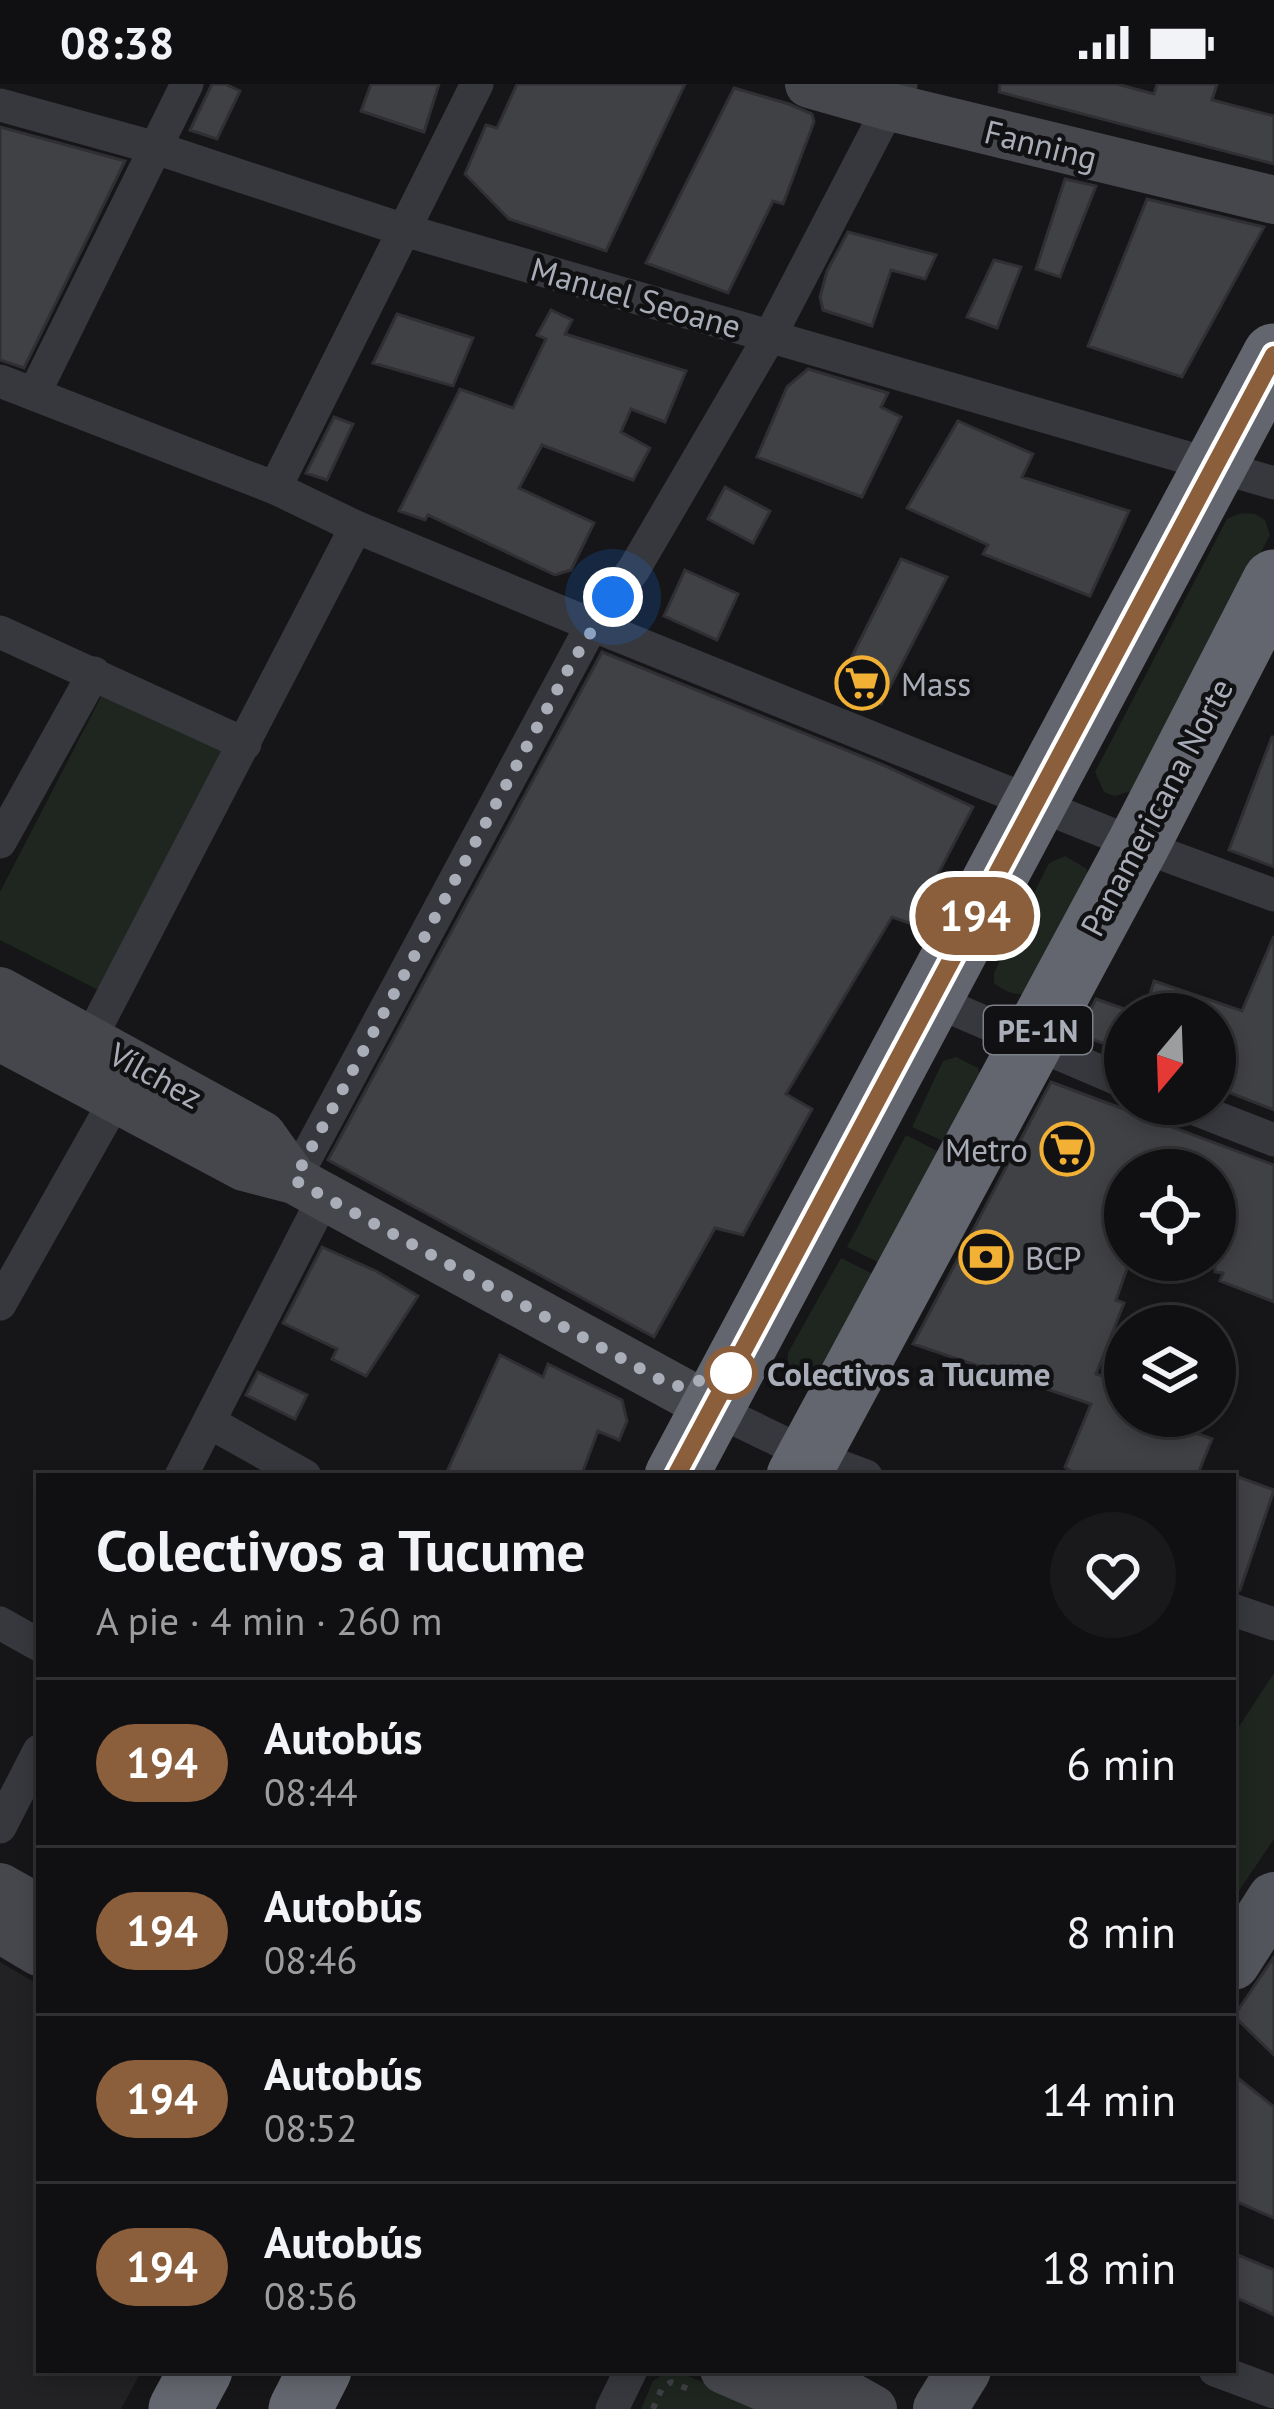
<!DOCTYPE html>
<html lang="es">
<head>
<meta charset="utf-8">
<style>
  :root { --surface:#101012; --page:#19191b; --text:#f1f3f6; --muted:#9c9d9f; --line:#303032 }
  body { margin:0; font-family:"PT Sans",sans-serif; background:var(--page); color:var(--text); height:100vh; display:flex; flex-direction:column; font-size:45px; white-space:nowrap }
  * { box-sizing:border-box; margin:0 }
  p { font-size:39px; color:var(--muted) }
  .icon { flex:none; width:66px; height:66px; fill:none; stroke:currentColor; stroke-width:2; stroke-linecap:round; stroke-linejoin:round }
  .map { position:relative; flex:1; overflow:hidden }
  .sheet { position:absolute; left:36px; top:1389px; width:1200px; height:900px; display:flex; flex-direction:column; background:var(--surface); border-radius:0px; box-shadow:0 6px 18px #0003,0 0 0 3px var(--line) }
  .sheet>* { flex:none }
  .badge { padding:0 24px; border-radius:39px; font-size:42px; line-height:78px }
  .needle { width:78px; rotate:199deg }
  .fabs { position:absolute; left:1104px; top:909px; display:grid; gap:24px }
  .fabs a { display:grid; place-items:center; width:132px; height:132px; border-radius:50%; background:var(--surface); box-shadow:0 6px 18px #0003,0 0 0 3px var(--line); font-size:60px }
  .you { position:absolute; width:60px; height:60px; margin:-30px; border:9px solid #fff; border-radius:50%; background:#1a73e8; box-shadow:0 0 0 18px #1a73e833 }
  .map>.badge { position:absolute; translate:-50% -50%; box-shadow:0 0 0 6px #fff }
  .round { display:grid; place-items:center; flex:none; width:126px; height:126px; border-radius:63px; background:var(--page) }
  .summary { display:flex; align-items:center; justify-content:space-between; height:204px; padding:0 60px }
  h1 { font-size:57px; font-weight:700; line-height:90px }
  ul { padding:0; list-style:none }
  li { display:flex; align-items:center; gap:36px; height:168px; padding:0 60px; border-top:3px solid var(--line) }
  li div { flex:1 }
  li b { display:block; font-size:45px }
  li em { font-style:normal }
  li .badge { min-width:132px; font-weight:700; text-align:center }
  .status { display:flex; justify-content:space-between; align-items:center; height:84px; padding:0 60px; background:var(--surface); direction:ltr }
  .status svg { height:33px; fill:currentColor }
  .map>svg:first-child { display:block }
  .built { fill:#222225 }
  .green { fill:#1e261f }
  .building { fill:#404145; stroke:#303034; stroke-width:3 }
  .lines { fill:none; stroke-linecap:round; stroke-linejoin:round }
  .path { stroke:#3d3f44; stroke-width:6; stroke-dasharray:6 9; stroke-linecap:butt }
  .street { stroke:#37383d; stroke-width:33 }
  .secondary { stroke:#45474d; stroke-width:48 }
  .primary { stroke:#53555c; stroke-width:54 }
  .highway { stroke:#63666e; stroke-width:63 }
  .line-casing { stroke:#fff; stroke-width:27 }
  .line { stroke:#8b5e3c; stroke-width:18 }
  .walk { stroke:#a8adb8; stroke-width:12; stroke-dasharray:0 21.6 }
  .stop-dot { fill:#fff; stroke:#8b5e3c; stroke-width:6 }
  .labels { text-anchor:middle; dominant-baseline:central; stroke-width:9; stroke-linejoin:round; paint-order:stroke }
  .shield { fill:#111113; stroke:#7b7e86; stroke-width:3 }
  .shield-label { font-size:30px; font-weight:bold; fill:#a8adb8 }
  .street-label { font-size:33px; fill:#a8adb8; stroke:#111113 }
  .poi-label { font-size:33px; fill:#a8adb8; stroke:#111113; text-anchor:start }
  .stop-label { font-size:33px; font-weight:bold; fill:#a8adb8; stroke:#111113; text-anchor:start }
</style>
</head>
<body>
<div class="status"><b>08:38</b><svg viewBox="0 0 49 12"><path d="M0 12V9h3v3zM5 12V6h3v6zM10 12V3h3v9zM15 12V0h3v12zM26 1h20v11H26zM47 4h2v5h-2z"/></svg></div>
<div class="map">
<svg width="1274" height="2325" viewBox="0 0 1274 2325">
  <rect width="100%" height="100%" fill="#161618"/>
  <path class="built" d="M0 1878 39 1901V2286H142L121 2325H0Z"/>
  <path class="green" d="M1241 429 1255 430 1265 436 1270 451 1138 705 1115 712 1104 708 1095 688 1227 435Z
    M103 609 237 669 108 911 0 856V808Z
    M1065 772 1087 785 1088 800 1035 907C1018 913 1008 910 994 899V889L1049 779Z
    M956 973 978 984 982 998 952 1061 912 1043 943 977Z
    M906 1051 945 1071 886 1182 847 1163Z
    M841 1174 881 1194 812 1302 797 1300 787 1288 788 1269Z
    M1274 1589V1755L1236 1811 1233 1652Z
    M670 2286 678 2288 768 2325H641L653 2297Z"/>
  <path class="building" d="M212 0H225L240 7 217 55 190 46Z
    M371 0H439L424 48 361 27Z
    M517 0H685L606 167 509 135 465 90 486 41 497 44Z
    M1000 0H1117L1154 10 1157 0H1217L1212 16 1274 32V80L999 8Z
    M734 4 789 20 812 30 814 38 783 120 773 117 728 209 646 179Z
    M0 43 125 77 24 284 0 276Z
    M1065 95 1096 102 1060 193 1036 185Z
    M1147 115 1264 143 1182 293 1088 262Z
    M848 148 936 171 925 195 891 186 872 242 823 226 820 213 827 187Z
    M994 176 1021 183 997 244 967 233Z
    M551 226 572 236 565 250 686 287 665 338 631 325 621 348 650 364 633 396 542 361 519 404 594 439 571 486 555 491 428 431 425 436 399 427 460 305 513 324 546 255 537 251Z
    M397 230 473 254 453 302 373 279Z
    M808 285 888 309 881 323 901 333 862 413 757 373 787 303Z
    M334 333 353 340 327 396 306 389Z
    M958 337 1033 370 1022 393 1129 427 1090 512 983 470 988 461 907 424Z
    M725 403 770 427 753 459 708 435Z
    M901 475 947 493 881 620 836 604Z
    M685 486 738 510 717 556 664 532Z
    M602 568 883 681 973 723 912 840 892 833 786 1010 812 1025 743 1151 715 1144 654 1253 328 1076Z
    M1272 653H1274V783L1229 766Z
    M1274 852V1026L1215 1003V930H1144L1154 897 1242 927Z
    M1096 915 1125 925V967L1077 950Z
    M1051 998 1274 1081V1218L1220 1197 1223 1189 1215 1188V1086H1125V1176H1130L1116 1216 1124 1219 1096 1290 1125 1299V1332H1149L1212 1355 1197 1392H1078L1065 1383 1091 1320 913 1260Z
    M322 1163 376 1187 418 1212 366 1292 332 1275 337 1265 283 1239Z
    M500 1271 543 1293 548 1280 622 1316 627 1337 619 1356 598 1347 581 1392H445Z
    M258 1288 307 1311 295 1335 246 1311Z
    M1233 1391 1274 1406 1240 1506H1233Z
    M1274 1873V1971L1234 1932Z
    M1233 1990 1274 2023V2134L1233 2116Z
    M1233 2169 1274 2186V2231L1233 2212Z"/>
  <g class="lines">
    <path class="path" d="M653 2325 662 2304 671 2298 693 2307"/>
    <path class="street" d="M0 21 156 64 404 146 1274 399
      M0 297 275 404 356 443 592 541 1138 761 1274 811
      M34 310 187 0
      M275 404 477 0
      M0 548 245 660
      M0 758 94 589
      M930 915 1125 998
      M90 955 356 443
      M1182 1020 1274 1056
      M294 1096 592 541 634 485 770 252 901 0
      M0 1220 116 1015
      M712 1324 809 1371 866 1392
      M209 1338 305 1392
      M181 1392 324 1113
      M1233 1526 1274 1540
      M0 1539 39 1561
      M0 1743 39 1667
      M1215 2286 1274 2308
      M612 2325 631 2286"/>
    <path class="secondary" d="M809 0 890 23 1274 116
      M0 907 262 1051 294 1096 712 1324
      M0 953 244 1083 294 1096
      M0 1803 39 1825
      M0 1845 39 1868
      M724 2286 814 2325
      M803 2286 873 2325"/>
    <path class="primary" d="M1233 1879 1274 1815
      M940 2325 964 2286"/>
    <path class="highway" d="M676 1392 1274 271
      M798 1392 1138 761 1274 497
      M180 2325 201 2286
      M300 2325 320 2286"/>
  </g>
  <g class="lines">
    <g class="line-casing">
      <path id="line" d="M676 1392 1274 271"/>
    </g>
    <use href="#line" class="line"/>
    <path class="walk" d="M613 513 571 580 294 1096 674 1303 731 1289"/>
  </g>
  <defs>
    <g id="supermarket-ring" transform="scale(2.7)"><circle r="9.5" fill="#111113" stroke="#f2b134" stroke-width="1.5"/><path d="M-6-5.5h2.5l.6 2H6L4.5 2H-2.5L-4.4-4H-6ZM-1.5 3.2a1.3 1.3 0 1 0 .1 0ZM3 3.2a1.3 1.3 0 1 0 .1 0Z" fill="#f2b134"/></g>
    <g id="bank-ring" transform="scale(2.7)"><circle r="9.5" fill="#111113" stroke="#f2b134" stroke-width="1.5"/><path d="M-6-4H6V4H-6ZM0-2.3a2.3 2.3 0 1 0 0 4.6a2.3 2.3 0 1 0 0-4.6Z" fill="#f2b134"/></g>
  </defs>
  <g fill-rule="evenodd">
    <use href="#supermarket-ring" x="862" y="599"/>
    <use href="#supermarket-ring" x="1067" y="1065"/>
    <use href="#bank-ring" x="986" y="1173"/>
  </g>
  <circle class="stop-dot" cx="731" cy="1289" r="24"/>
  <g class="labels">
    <rect class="shield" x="984" y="922" width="108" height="48" rx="9"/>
    <g class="shield-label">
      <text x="1038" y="946">PE-1N</text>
    </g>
    <g class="street-label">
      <text transform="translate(1041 60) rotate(14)">Fanning</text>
      <text transform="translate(636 213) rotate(16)">Manuel Seoane</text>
      <text transform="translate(1156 723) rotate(-62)">Panamericana Norte</text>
      <text transform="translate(156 991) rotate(29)">Vílchez</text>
    </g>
    <g class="poi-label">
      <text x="901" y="599">Mass</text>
      <text x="1028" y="1065" text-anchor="end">Metro</text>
      <text x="1025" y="1173">BCP</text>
    </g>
    <g class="stop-label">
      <text x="767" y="1289">Colectivos a Tucume</text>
    </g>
  </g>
</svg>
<div class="fabs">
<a><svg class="needle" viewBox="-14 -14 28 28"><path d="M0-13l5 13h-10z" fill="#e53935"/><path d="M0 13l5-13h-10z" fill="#9c9d9f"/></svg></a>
<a><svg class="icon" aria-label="locate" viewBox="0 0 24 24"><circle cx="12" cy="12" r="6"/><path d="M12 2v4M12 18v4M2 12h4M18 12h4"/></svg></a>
<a><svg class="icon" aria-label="layers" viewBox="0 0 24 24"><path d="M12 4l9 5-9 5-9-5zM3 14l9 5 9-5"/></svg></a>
</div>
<div class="you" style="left:613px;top:513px"></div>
<b class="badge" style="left:975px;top:832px;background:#8b5e3c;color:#fff">194</b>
<section class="sheet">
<div class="summary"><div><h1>Colectivos a Tucume</h1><p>A pie · 4 min · 260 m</p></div><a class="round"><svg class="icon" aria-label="heart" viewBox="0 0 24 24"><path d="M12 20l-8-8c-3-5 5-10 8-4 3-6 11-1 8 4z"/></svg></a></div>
<ul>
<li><span class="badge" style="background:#8b5e3c;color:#fff">194</span><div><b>Autobús</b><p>08:44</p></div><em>6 min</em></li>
<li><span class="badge" style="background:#8b5e3c;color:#fff">194</span><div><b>Autobús</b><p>08:46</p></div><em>8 min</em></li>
<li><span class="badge" style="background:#8b5e3c;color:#fff">194</span><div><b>Autobús</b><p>08:52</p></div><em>14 min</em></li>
<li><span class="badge" style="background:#8b5e3c;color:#fff">194</span><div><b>Autobús</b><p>08:56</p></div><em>18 min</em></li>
</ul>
</section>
</div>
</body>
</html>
